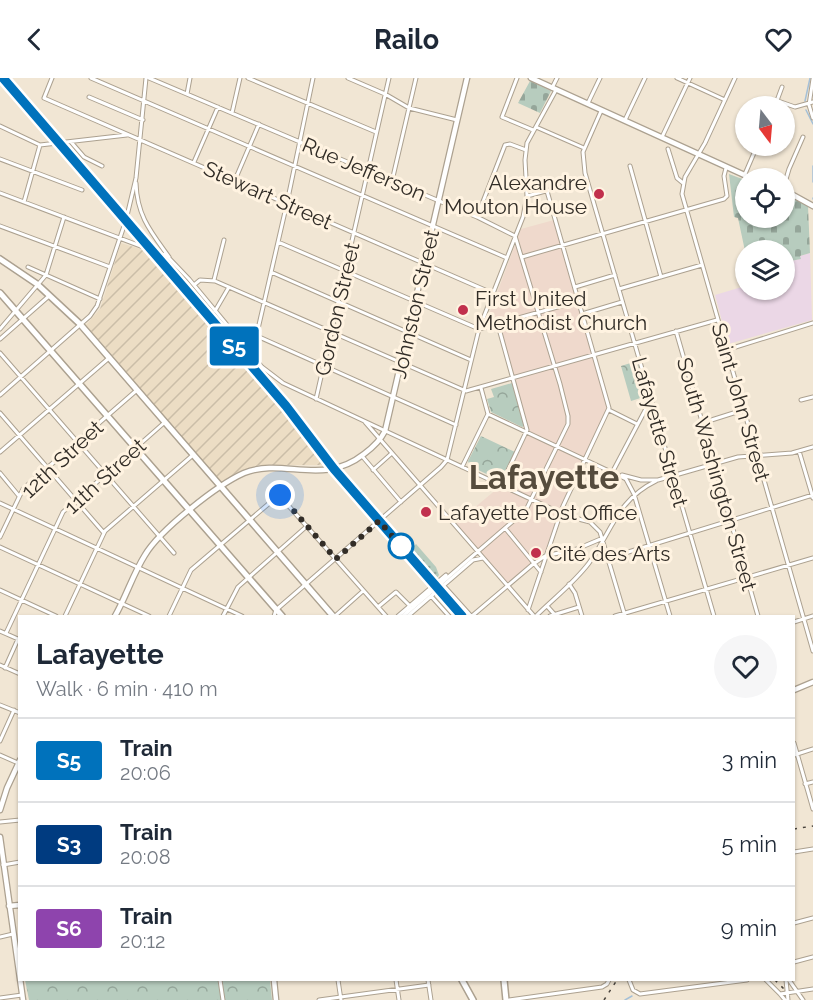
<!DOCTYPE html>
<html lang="en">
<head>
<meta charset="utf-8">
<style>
  :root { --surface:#fff; --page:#f6f6f7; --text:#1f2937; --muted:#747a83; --line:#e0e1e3 }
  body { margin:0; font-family:Raleway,sans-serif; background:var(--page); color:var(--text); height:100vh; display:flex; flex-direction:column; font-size:22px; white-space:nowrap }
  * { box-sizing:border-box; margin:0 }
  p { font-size:20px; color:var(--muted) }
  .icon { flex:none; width:33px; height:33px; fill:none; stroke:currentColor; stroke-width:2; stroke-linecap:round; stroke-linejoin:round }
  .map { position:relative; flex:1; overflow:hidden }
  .panel { position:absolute; left:18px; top:537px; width:777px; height:366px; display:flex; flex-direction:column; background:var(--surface); border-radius:0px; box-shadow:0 2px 4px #0004 }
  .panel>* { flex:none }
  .badge { padding:0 12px; border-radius:4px; font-size:21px; line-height:39px }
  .needle { width:39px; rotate:164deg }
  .fabs { position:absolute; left:735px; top:18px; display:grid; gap:12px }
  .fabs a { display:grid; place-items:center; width:60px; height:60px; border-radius:50%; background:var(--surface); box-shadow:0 2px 4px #0004; font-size:30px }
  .you { position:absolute; width:30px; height:30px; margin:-15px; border:4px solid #fff; border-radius:50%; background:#1a73e8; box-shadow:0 0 0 9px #1a73e833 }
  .map>.badge { position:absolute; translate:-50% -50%; box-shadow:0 0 0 3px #fff }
  .round { display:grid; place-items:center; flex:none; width:63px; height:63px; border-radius:32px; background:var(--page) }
  .summary { display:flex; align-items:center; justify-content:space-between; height:102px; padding:0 18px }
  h1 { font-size:28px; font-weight:700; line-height:45px }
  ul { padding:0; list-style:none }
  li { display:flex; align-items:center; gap:18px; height:84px; padding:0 18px; border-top:2px solid var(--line) }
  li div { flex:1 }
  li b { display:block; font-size:22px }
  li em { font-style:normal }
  li .badge { min-width:66px; font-weight:700; text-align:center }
  header { display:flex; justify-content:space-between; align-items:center; height:78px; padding:0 18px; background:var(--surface); font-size:27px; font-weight:700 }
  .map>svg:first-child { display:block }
  .commercial { fill:#efd9cc }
  .industrial { fill:url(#industrial-furrows) }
  .education { fill:#ebd7e6 }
  .grass { fill:url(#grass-dots) }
  .cemetery { fill:url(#cemetery-stones) }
  .park { fill:url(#park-crowns) }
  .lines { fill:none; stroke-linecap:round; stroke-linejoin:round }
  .stream { stroke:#a5c0d7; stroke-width:1.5 }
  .minor-casing { stroke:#aca190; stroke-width:5 }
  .major-casing { stroke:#aca190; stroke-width:7 }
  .highway-casing { stroke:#aca190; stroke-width:8 }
  .minor { stroke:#fff; stroke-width:3 }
  .major { stroke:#fff; stroke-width:4.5 }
  .highway { stroke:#fff; stroke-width:5 }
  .rail { stroke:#4a443d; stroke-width:1.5; stroke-dasharray:3 6; stroke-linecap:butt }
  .line-casing { stroke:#fff; stroke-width:14 }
  .line { stroke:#0072bc; stroke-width:9 }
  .walk { stroke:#322d27; stroke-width:6; stroke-dasharray:0 10.8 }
  .poi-dot { fill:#c1304d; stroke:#fff3e1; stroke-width:2 }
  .stop-dot { fill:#fff; stroke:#0072bc; stroke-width:3 }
  .labels { text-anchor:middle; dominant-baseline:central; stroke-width:6; stroke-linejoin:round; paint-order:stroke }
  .street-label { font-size:21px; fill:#322d27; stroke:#fff3e1 }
  .poi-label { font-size:21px; fill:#322d27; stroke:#fff3e1; text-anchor:start }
  .town-label { font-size:33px; font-weight:bold; fill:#564c3d; stroke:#fff3e1 }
</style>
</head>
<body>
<header><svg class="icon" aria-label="back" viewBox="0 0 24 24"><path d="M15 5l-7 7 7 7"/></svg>Railo<svg class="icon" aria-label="heart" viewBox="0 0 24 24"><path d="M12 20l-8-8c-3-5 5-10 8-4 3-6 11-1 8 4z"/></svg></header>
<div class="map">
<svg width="813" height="922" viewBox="0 0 813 922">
  <defs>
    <pattern id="industrial-furrows" width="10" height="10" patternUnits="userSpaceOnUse" patternTransform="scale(1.5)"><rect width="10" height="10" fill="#ecddc4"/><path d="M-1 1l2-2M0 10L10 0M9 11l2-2" fill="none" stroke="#cbbea8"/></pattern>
    <pattern id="grass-dots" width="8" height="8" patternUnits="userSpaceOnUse" patternTransform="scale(1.5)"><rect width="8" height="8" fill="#b7ccbe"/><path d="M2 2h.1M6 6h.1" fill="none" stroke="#95a69a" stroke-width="1.8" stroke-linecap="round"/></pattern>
    <pattern id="cemetery-stones" width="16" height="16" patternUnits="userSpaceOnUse" patternTransform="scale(1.5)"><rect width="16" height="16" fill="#b7ccbe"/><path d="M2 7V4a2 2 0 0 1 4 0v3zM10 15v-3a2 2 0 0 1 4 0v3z" fill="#95a69a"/></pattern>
    <pattern id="park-crowns" width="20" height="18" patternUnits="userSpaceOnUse" patternTransform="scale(1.5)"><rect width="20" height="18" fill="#b7ccbe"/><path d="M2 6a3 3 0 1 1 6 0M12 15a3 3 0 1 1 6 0" fill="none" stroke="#95a69a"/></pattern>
  </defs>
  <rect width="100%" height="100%" fill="#f1e6d4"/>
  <path class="commercial" d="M554 142 607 330 559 432 545 474 507 505 455 446 504 405 529 353 498 244 485 247 521 151Z"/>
  <path class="industrial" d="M121 165 150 174 326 387H260L240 393 221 404 86 247 100 231Z"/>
  <path class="education" d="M810 175 812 242 728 266 715 217 745 208 746 212H784L785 199 787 198 785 184 800 181V178Z"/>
  <path class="grass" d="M416 466 436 489 439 497 435 503 409 473Z"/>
  <path class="cemetery" d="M530 3 551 13 540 35 518 25Z
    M729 96 745 102 746 140H784L785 115 808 128 810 175 800 178 801 181 785 184 784 172 745 173 738 140 734 139Z"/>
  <path class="park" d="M637 283 647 318 631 323 621 288Z
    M512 305 524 348 522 349 491 334 487 321 494 319 491 311Z
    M481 358 515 374 501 403 470 388 468 383Z
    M25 902H270L272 922H29Z"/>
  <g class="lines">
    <path class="stream" d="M805 23 810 0
      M806 32 813 46
      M813 88V104
      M813 121V120
      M625 922 632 918"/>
    <g class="minor-casing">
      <path id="minor" d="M52 0 44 20 492 215
        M91 0 507 180
        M149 0 477 139 515 158 560 306 568 338V346L526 432 403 538
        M248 0 376 54
        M348 0 385 16 409 30 457 42
        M517 0 502 39 533 52
        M677 0 725 22
        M735 0 705 65 685 99 682 116 813 573
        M813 1 809 27 813 40
        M552 10 557 0
        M187 16 190 0
        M89 19 143 42
        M778 23 795 29 813 24
        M588 25 600 0
        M775 28 782 9
        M601 33 583 74 585 95 714 538
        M232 35 240 0
        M625 42 645 0
        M0 48 40 67 127 57
        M536 49 584 70
        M662 59 690 0
        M71 64 84 79 102 88
        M668 71 677 100 683 105
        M0 81 82 112
        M194 84 218 29
        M630 88 661 199
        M745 96 757 68
        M235 102 259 46
        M392 103 416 0
        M136 105C137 138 151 154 169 179
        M784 108 789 91 803 59
        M0 115 167 178 189 201 262 289 283 305 567 438 590 444 600 454 625 538
        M527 118 587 102
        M24 124 40 67
        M477 139 505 67 510 66 526 72
        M0 148 110 189
        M278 164 479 251 579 223
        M522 179 724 121 727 118 724 98 726 90
        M28 189 100 221
        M271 194 471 282
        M214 202 224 162
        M194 207 200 202 215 203 466 313 717 242
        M575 209 615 197
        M619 211 702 187
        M215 233 229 209
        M582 236 622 224
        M498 247 527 352 501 407
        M0 251 46 197 64 139
        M230 252 239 250 456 347
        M676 253 758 538
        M0 261 49 218
        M726 272 813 245
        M248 273 255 264 287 125 313 0
        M0 275 174 475
        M0 317 90 238 97 228 126 142 136 100 146 0
        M316 321 389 0
        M801 322 813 319
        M609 332 637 346
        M0 335 104 455
        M488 336 626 401 634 416 670 538
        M365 344 534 538
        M702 345 743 332
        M799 373 813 420
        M0 374 109 280
        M362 378 401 424
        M462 389 488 336 481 310
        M373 392 392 375
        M613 393 650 323
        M0 395 19 418
        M622 397 641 402H658L738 379 792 375 813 369
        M0 425 242 538
        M505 450 541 494
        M0 459 23 411 137 312
        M0 469 149 538
        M609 480 813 417
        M569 506 575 515 582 538
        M444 508 471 538
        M0 512 56 538
        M431 518 449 538
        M547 528 555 537
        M378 529 396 514 410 528
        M528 532 563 428 609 330 547 113
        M65 538 105 453 193 377
        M169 538 191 492 279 417 386 538
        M223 538 238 509 307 448
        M274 538 276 532 441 389 447 382 479 251 523 139 527 118 525 82 527 65 556 12
        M335 538 363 513
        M398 538 446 497
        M408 538 473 482 483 480
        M472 538 532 487 545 478 577 471 603 460
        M536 538C553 521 574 505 589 485 612 453 617 422 656 403
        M550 538 579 529
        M615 538 813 480
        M794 544 813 538
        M0 553 18 561
        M6 555 63 434 165 344
        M0 587 20 596
        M5 590 18 561
        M0 627 20 635
        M0 663 14 632
        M794 665 813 731
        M0 677 18 685
        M794 677 813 671
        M805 706 813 704
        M0 744 20 742
        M794 774 813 771
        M3 787 20 784
        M794 845 813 840
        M0 859 13 856
        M794 884 813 879
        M220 902 223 922
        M338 902 341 922
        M396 902 399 922
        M428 902 431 922
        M629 902 633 912 640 916 747 902
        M766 902 780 916 813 911
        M786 902 788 922
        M789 902 803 922
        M780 916 785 922
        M0 920 22 917
        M319 922 429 907
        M509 922 602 909 607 906 609 902"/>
    </g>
    <g class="major-casing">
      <path id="major" d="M531 0 751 100
        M784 112 813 128
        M115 538C126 519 133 496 145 477 160 452 217 407 244 395 284 379 322 409 364 376 372 370 380 363 385 353L467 0
        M794 612 813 604
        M0 732 7 710 20 682
        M0 759 23 922
        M9 828 20 827
        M274 902 276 922"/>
    </g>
    <g class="highway-casing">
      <path id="highway" d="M0 181 37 206 80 246 333 538
        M0 215 282 538
        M462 902 473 922
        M504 902 506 922"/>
    </g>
    <use href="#minor" class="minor"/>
    <use href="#major" class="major"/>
    <use href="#highway" class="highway"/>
    <path class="rail" d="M3 0 286 328 334 391 462 538
      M794 751 813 748
      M775 902 784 911
      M604 922 617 902"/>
  </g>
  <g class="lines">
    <g class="line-casing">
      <path id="line" d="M3 0 286 328 334 391 462 538"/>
    </g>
    <use href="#line" class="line"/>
    <path class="walk" d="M280 417 336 481 379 443 401 468"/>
  </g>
  <g class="poi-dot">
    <circle cx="599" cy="116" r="6"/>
    <circle cx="463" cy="232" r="6"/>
    <circle cx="426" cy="434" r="6"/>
    <circle cx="536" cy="475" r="6"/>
  </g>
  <circle class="stop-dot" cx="401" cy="468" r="12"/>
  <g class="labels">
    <g class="street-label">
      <text transform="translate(364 91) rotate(23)">Rue Jefferson</text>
      <text transform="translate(268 117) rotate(24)">Stewart Street</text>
      <text transform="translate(415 226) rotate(-77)">Johnston Street</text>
      <text transform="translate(337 231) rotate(-77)">Gordon Street</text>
      <text transform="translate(741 324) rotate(74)">Saint John Street</text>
      <text transform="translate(660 354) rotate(74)">Lafayette Street</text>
      <text transform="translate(62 381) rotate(-43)">12th Street</text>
      <text transform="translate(717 396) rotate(74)">South Washington Street</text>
      <text transform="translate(105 398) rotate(-42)">11th Street</text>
    </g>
    <g class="poi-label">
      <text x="587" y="104" text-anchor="end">Alexandre<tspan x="587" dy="24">Mouton House</tspan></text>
      <text x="475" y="220">First United<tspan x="475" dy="24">Methodist Church</tspan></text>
      <text x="438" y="434">Lafayette Post Office</text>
      <text x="548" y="475">Cité des Arts</text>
    </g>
    <g class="town-label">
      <text x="544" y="399">Lafayette</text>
    </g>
  </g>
</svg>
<div class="fabs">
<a><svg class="needle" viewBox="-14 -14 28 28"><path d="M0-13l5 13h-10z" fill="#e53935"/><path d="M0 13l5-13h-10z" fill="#747a83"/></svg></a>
<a><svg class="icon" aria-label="locate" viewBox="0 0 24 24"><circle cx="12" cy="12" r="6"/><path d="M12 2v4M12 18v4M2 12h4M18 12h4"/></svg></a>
<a><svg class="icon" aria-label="layers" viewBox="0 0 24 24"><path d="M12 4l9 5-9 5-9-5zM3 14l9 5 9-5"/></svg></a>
</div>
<div class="you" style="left:280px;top:417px"></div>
<b class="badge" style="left:234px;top:268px;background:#0072bc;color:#fff">S5</b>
<section class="panel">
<div class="summary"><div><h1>Lafayette</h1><p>Walk · 6 min · 410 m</p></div><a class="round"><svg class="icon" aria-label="heart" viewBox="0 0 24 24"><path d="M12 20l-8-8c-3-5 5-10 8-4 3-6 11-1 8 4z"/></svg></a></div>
<ul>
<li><span class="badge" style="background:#0072bc;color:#fff">S5</span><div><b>Train</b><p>20:06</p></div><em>3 min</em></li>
<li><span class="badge" style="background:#003b80;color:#fff">S3</span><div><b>Train</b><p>20:08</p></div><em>5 min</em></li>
<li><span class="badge" style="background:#8e44ad;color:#fff">S6</span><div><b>Train</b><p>20:12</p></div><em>9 min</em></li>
</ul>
</section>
</div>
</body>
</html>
